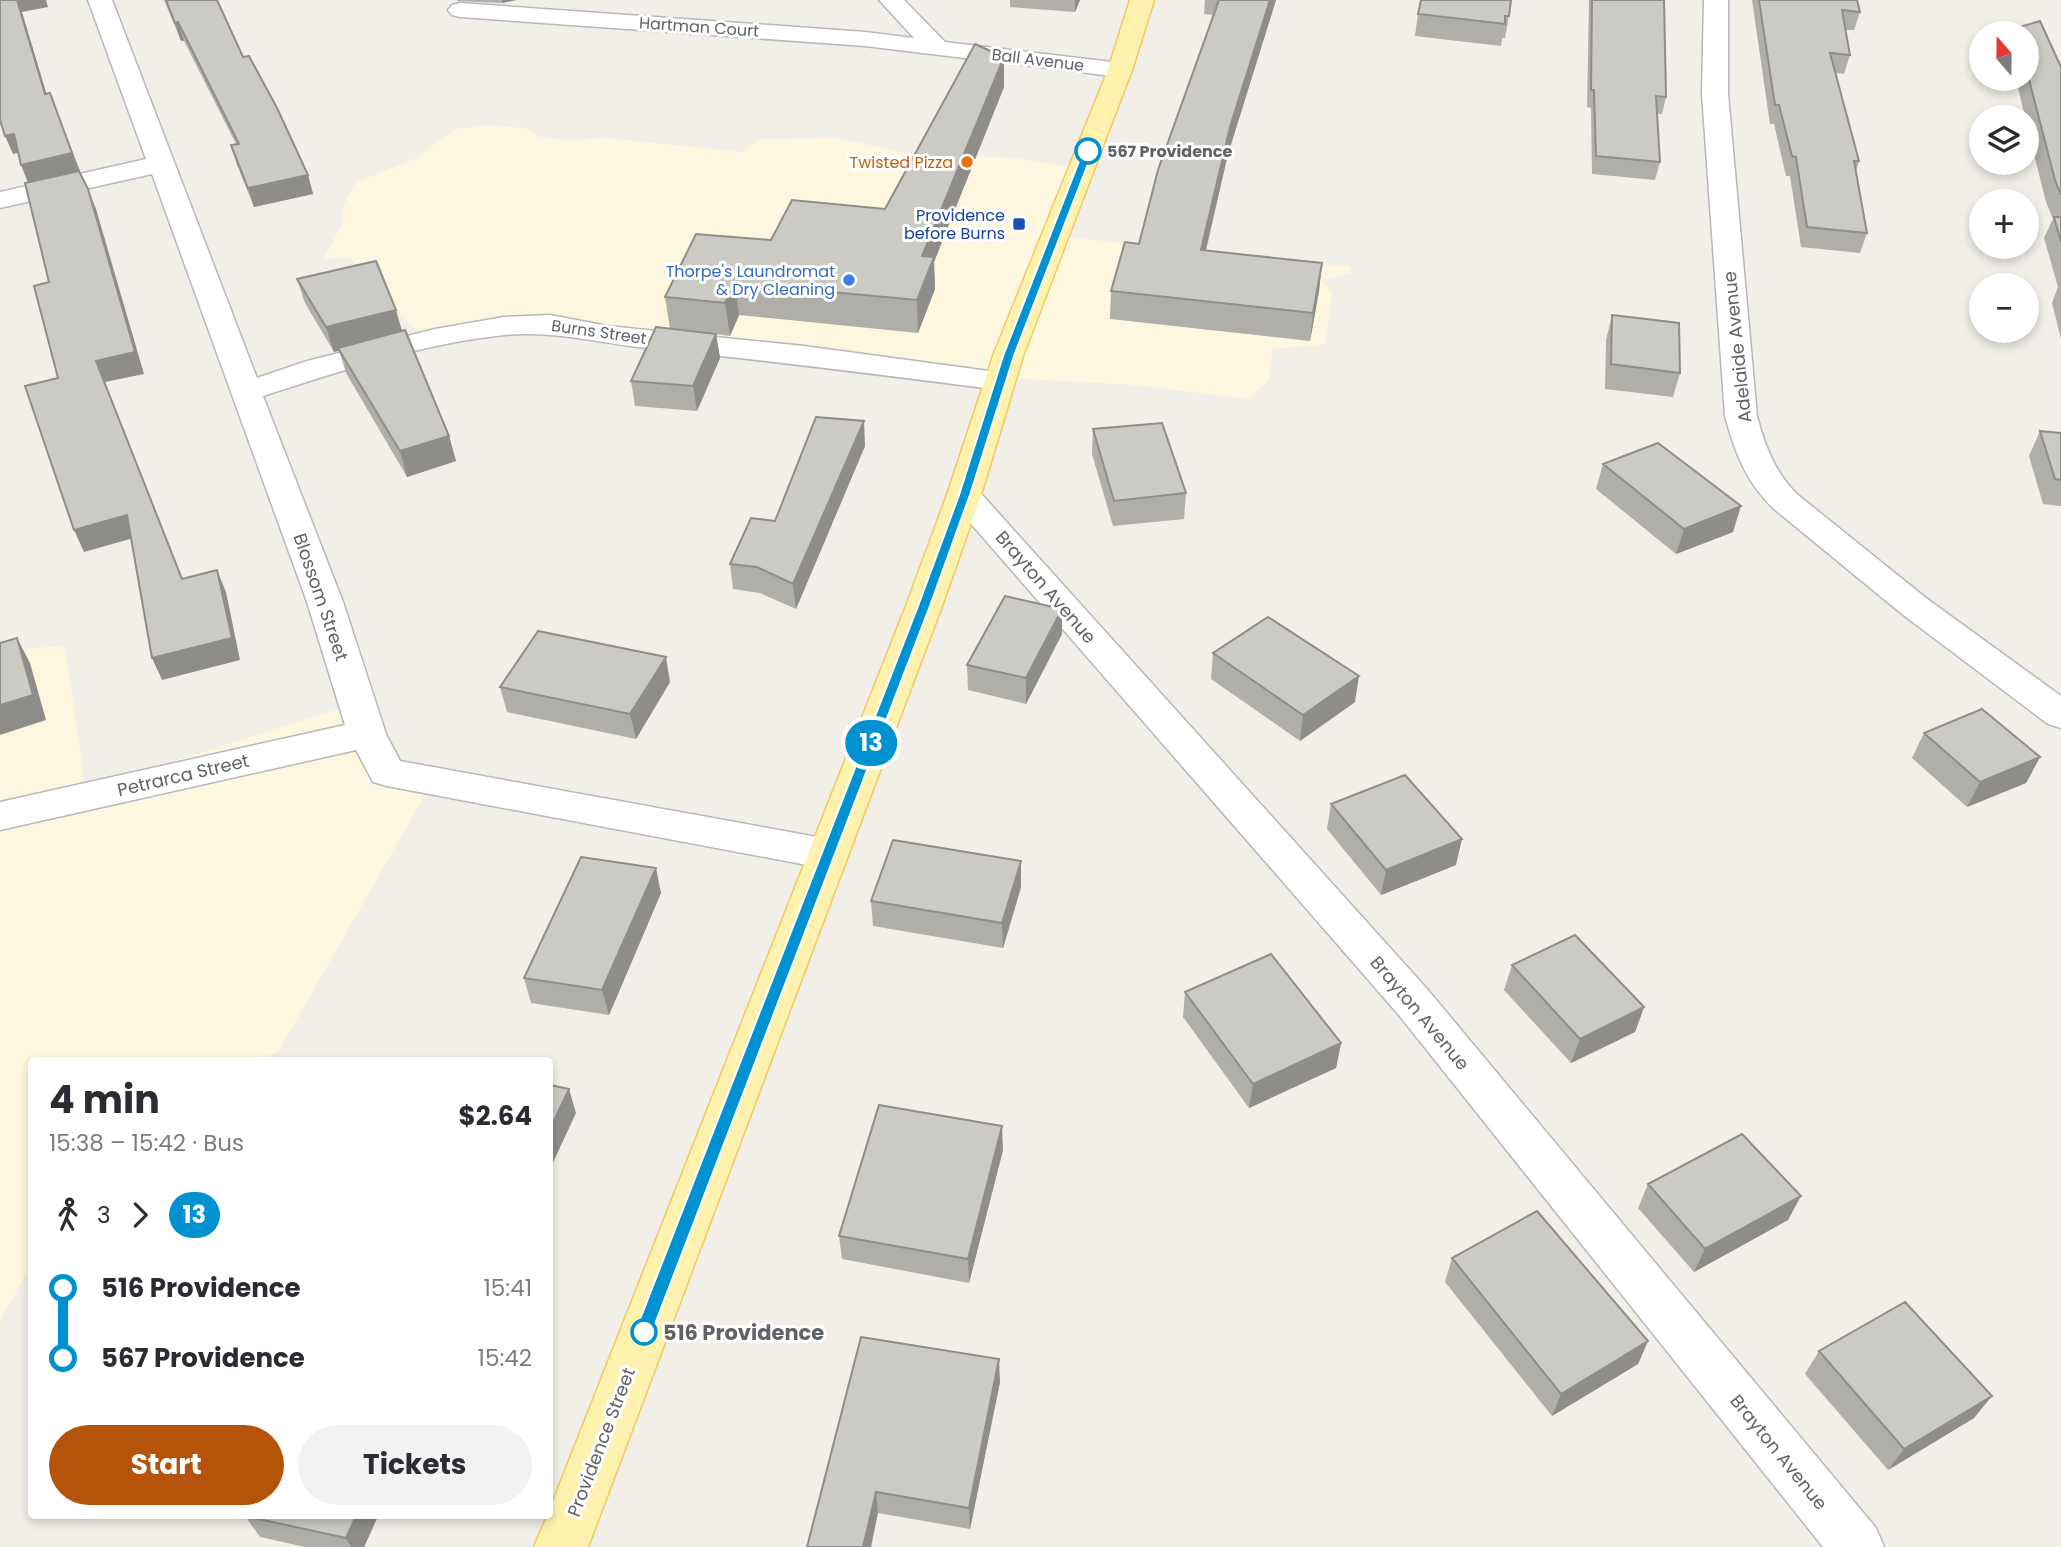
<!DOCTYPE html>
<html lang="en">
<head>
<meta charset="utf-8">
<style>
  :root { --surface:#fff; --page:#f2f2f3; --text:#2b2b33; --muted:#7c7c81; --accent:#b45309 }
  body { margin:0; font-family:Poppins,sans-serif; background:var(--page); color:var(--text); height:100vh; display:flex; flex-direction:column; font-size:26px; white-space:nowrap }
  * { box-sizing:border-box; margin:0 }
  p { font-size:23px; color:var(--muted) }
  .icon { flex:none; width:38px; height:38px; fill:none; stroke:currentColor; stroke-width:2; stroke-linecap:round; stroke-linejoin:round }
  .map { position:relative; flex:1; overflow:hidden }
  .side { position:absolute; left:28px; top:1057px; width:525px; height:462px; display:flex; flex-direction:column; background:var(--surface); border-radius:7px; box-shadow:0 4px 10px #0003 }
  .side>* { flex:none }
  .badge { padding:0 14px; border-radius:23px; font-size:24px; line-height:46px }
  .needle { width:46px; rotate:340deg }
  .tools { position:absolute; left:1969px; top:21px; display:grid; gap:14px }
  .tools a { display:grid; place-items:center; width:70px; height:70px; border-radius:50%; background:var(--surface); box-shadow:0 4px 10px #0003; font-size:35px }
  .map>.badge { position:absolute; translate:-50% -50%; box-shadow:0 0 0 4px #fff }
  .legs { display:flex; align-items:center; gap:10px; height:77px; padding:0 21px; font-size:23px }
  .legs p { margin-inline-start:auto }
  .summary { display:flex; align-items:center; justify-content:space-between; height:119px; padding:0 21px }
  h1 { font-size:38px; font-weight:700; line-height:52px }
  .primary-button { display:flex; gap:14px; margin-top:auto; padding:14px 21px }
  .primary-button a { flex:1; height:80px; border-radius:42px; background:var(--accent); color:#fff; font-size:28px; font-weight:700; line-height:80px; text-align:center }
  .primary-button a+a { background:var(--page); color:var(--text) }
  ul { padding:0 21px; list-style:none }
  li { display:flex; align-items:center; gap:24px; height:70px; font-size:26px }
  li i { display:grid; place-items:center; width:10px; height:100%; margin:0 9px; background:currentColor }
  li i::after { content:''; width:18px; height:18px; margin:-9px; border:5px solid; border-radius:50%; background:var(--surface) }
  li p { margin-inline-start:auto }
  li:first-child i { background:linear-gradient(#0000 50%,currentColor 0) }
  li:last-child i { background:linear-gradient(currentColor 50%,#0000 0) }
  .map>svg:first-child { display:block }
  .commercial { fill:#fef7e0 }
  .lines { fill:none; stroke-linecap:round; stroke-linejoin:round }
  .minor-casing { stroke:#b5b8bc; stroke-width:3 }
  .major-casing { stroke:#f2c960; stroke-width:3 }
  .minor { fill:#fff; fill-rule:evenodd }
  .major { fill:#fff2af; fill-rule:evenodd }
  .wall { fill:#afaea9 }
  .shaded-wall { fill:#8f8d8a }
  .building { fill:#cccac5; stroke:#8f8d8a; stroke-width:2 }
  .line-1 { fill:#0092d0; stroke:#fff; stroke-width:2 }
  .stop-1-dot { fill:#fff; stroke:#0092d0; stroke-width:3.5 }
  .food-dot { fill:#e8710a; stroke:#fff; stroke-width:2.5 }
  .transit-dot { fill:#1a4fb4; stroke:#fff; stroke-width:2.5 }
  .shop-dot { fill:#3f7fe0; stroke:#fff; stroke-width:2.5 }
  .labels { text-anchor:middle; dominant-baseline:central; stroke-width:6; stroke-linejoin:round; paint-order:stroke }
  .far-street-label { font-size:16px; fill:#5f6368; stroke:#fff }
  .far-stop-label { font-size:16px; font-weight:bold; fill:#5f6368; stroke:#fff; text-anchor:start }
  .far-food-label { font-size:16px; fill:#c56008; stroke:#fff; text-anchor:end }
  .far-transit-label { font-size:16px; fill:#164399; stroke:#fff; text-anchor:end }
  .far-shop-label { font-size:16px; fill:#366cbe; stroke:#fff; text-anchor:end }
  .street-label { font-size:18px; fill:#5f6368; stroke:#fff }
  .near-stop-label { font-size:21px; font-weight:bold; fill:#5f6368; stroke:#fff; text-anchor:start }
</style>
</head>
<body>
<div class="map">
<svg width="2061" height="1547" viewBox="0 0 2061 1547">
  <rect width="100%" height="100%" fill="#f1efe8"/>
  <path class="commercial" d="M488 125 524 128 540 137 566 140 607 138 741 152 759 139 837 138 919 156 1006 157 1079 168 1064 237 1351 267V274L1321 280 1332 293 1325 344 1273 349 1269 379 1248 399 1135 385 1008 378 555 322 423 338 349 257 323 260 342 224 343 207 355 183 416 158 455 129Z
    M65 646 85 786 111 781 339 709 385 761 432 783 278 1052 255 1060H32L31 1264 0 1321V650Z"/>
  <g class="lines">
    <g class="minor-casing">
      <path id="minor" d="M88 0H112L257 378 307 361 435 329 504 317 550 315 608 326 804 346 1011 374 1015 381 1011 388 1000 390C882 375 765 360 647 348 599 343 553 330 505 335 423 343 341 371 263 396L343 602 386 734 400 761 828 839 842 843 848 854 842 865 828 869 387 786 373 782 356 750 0 830V802L345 725 307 602 152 174 0 208V192L146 159Z
        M879 0H904L945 42 1120 63 1129 65 1132 70 1129 75 1120 77 865 46 460 17 452 15 448 10 452 5 460 3 865 32 914 38Z
        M1704 0H1728V94L1757 416C1765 446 1775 473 1798 495L1926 598 2061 696V728L2048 724 1902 614 1774 509C1746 482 1735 453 1725 416L1702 94Z
        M964 485 976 488 1428 990 1876 1528 1884 1547H1823L1398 1014 952 502 947 495 952 488Z"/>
    </g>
    <g class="major-casing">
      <path id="major" d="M1130 0H1154L1132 70 1023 356 981 495 942 606 588 1547H534L547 1516H550V1509L906 606 947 495 993 356 1108 70Z"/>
    </g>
    <use href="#minor" class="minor"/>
    <use href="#major" class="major"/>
  </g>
  <path class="wall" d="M164 0H217L243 57 308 175 313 194 254 207 237 165 231 145 236 144 184 41H181Z
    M457 0H516L502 3 457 1Z
    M1010 0H1080L1075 12 1010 7Z
    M1205 0H1276L1228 154 1206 251 1322 263 1319 291 1310 341 1110 319 1111 291 1139 244 1214 15 1204 14Z
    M1589 0H1664L1666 97 1662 114H1657L1660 162 1655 180 1592 174 1591 108 1587 107Z
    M1752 0H1857L1860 12 1854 30H1846L1850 55 1844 74 1835 73 1859 161 1856 172 1867 233 1860 253 1801 247 1790 176H1786L1774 124H1770Z
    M1418 14 1509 16 1505 38H1502L1501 46 1415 36Z
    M2040 21 2061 67V339L2052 303 2058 287 2044 238 2053 219 2046 202 2026 122V117H2025L2016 79H2026V33H2015L2016 28Z
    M1004 87 934 262 935 289 918 333 739 315 730 336 716 334 720 358 697 411 635 406 631 381 670 329 665 297 771 240 885 209Z
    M297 279 402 330 449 436 456 461 407 477 346 373 339 350 334 352 305 303Z
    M1612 315 1680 373 1673 397 1605 389 1606 340Z
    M1093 429 1186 493 1184 519 1113 526 1092 454Z
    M2040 431 2061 433V506L2043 504 2029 456Z
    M865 446 796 609 760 593 733 589 730 564 775 521Z
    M1603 464 1733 532 1676 554 1596 489Z
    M1062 634 1026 704 968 690 967 665Z
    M1213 653 1355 702 1300 741 1211 679Z
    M670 682 636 739 507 712 500 687Z
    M1924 733 2040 757 2026 783 1967 807 1912 758Z
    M1331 804 1456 865 1381 895 1327 829Z
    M1021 887 1003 948 873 926 871 901Z
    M661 893 609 1015 531 1003 524 978Z
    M1512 965 1644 1007 1635 1032 1571 1063 1504 990Z
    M1185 992 1341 1043 1336 1068 1249 1108 1183 1017Z
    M1003 1150 969 1283 842 1259 839 1236Z
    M1648 1184 1788 1220 1694 1272 1638 1208Z
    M1452 1258 1648 1341 1638 1364 1552 1416 1445 1282Z
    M1819 1351 1974 1418 1888 1470 1805 1374Z
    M1000 1382 970 1529 878 1513 807 1547Z
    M245 1516H378L364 1547H305L260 1537Z"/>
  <path class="shaded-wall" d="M17 0H46L48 7 22 12 52 112 45 94Z
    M502 0H516L502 3Z
    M1075 0H1080L1075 12Z
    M1270 0H1276L1228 154 1199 278 1201 250 1230 127Z
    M178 22 184 41H181L175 23Z
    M1004 57V87L934 262 935 289 918 333 917 300 922 256Z
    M50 93 80 171 28 183 21 165Z
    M14 134 21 152 13 154 5 136Z
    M308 175 313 194 254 207 248 188Z
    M88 189 96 209 144 374 105 382 96 361Z
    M1322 263 1319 291 1310 341 1313 313Z
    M735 283 739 315 730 336 725 303Z
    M396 310 403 334 334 352 326 327Z
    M716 334 720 358 697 411 693 386Z
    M864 421 865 446 796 609 793 584Z
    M449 436 456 461 407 477 400 451Z
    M1741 506 1733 532 1676 554 1684 529Z
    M127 515 137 537 84 552 74 530Z
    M217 570 226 592 240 660 162 680 152 658Z
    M1062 609V634L1026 704V678Z
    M17 638 30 663 46 720 0 735V705Z
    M666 657 670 682 636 739 630 714Z
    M1359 676 1355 702 1300 741 1303 715Z
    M2040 757 2026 783 1967 807 1980 782Z
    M1462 839 1456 865 1381 895 1386 870Z
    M1021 861V887L1003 948 1002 923Z
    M656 868 661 893 609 1015 602 990Z
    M1644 1007 1635 1032 1571 1063 1580 1039Z
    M1341 1043 1336 1068 1249 1108 1253 1084Z
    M569 1089 576 1113 550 1169V1129Z
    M1002 1126 1003 1150 969 1283 968 1259Z
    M1801 1196 1788 1220 1694 1272 1705 1249Z
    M1648 1341 1638 1364 1552 1416 1561 1394Z
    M999 1359 1000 1382 970 1529 969 1508Z
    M1992 1396 1974 1418 1888 1470 1904 1449Z
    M876 1492 878 1513 871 1547H863Z
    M356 1516H378L364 1547H351L346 1538Z"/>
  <path class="building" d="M0 0H17L45 94 50 93 72 153 21 165 14 134 5 136 0 120Z
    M166 0H217L243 57 249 56 277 108 308 175 248 188 231 145 239 144 178 22 175 23Z
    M1219 0H1270L1230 127 1201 250 1322 263 1313 313 1111 291 1125 242 1139 244 1158 170Z
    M1421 0H1511L1509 16H1505V24L1418 14Z
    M1592 0H1664L1666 97 1656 96 1660 162 1596 156 1594 90H1591Z
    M1759 0H1857L1860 12 1842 10 1850 55 1830 53 1859 161H1854L1867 233 1807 227 1796 157 1792 156 1779 105H1775Z
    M2040 21 2061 67V195L2055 180 2026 68V33H2018L2016 28Z
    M975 44 1004 57 922 256 934 257 917 300 735 283 725 303 665 297 696 234 771 240 792 200 885 209Z
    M79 171 88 189 135 352 96 361 182 579 217 570 232 638 152 658 127 515 74 530 25 386 58 378 34 286 49 282 25 183Z
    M2054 217H2061V242Z
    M376 261 396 310 326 327 297 279Z
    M1612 315 1679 323 1680 373 1611 364Z
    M656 327 716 334 693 386 631 381Z
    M405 330 449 436 400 451 338 348Z
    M816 417 864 421 793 584 757 567 730 564 751 518 775 521Z
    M1162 423 1186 493 1114 501 1093 429Z
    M2040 431 2061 433V480L2055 479Z
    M1658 443 1741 506 1684 529 1603 464Z
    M1005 596 1062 609 1026 678 967 665Z
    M1268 617 1359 676 1303 715 1213 653Z
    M538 631 666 657 630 714 500 687Z
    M17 638 33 695 0 705V643Z
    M1982 709 2040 757 1980 782 1924 733Z
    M1405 775 1462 839 1386 870 1331 804Z
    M893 840 1021 861 1002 923 871 901Z
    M581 857 656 868 602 990 524 978Z
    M1575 935 1644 1007 1580 1039 1512 965Z
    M1271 954 1341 1043 1253 1084 1185 992Z
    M550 1085 569 1089 550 1129Z
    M879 1105 1002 1126 968 1259 839 1236Z
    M1742 1134 1801 1196 1705 1249 1648 1184Z
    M1537 1211 1648 1341 1561 1394 1452 1258Z
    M1905 1302 1992 1396 1904 1449 1819 1351Z
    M861 1337 999 1359 969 1508 876 1492 863 1547H807Z
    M245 1516H356L346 1538Z"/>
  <path class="line-1" d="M1088 148 1093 151 1014 356 970 495 930 606 652 1332 650 1338 644 1340 637 1338 635 1332 918 606 959 495 1003 356 1083 151Z"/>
  <g class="stop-1-dot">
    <circle cx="1088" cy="151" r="12"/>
    <circle cx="644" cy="1332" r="12"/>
  </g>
  <circle class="food-dot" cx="967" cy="162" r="7"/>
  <rect class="transit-dot" x="1012" y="217" width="14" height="14" rx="3.5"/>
  <circle class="shop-dot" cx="849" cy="280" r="7"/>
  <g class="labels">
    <g class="far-street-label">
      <text transform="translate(699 27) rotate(4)">Hartman Court</text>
      <text transform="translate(1038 60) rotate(7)">Ball Avenue</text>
      <text transform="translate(599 332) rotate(8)">Burns Street</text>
    </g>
    <g class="far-stop-label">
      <text x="1107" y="151">567 Providence</text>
    </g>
    <g class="far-food-label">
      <text x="953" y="162">Twisted Pizza</text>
    </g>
    <g class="far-transit-label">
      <text x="1005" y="215">Providence<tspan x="1005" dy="18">before Burns</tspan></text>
    </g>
    <g class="far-shop-label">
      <text x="835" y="271">Thorpe's Laundromat<tspan x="835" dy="18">&amp; Dry Cleaning</tspan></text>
    </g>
    <g class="street-label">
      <text transform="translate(1737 347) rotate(-96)">Adelaide Avenue</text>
      <text transform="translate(1046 587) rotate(49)">Brayton Avenue</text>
      <text transform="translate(321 597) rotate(71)">Blossom Street</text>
      <text transform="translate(183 775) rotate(-13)">Petrarca Street</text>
      <text transform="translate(1420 1013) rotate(50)">Brayton Avenue</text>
      <text transform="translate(601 1442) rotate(-69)">Providence Street</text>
      <text transform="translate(1779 1452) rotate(51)">Brayton Avenue</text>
    </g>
    <g class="near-stop-label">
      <text x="663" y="1332">516 Providence</text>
    </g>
  </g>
</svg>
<div class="tools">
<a><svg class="needle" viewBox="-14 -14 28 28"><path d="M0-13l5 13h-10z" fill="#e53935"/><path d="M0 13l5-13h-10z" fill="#7c7c81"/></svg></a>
<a><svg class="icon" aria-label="layers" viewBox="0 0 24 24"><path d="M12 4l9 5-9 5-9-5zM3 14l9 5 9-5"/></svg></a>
<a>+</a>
<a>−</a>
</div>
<b class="badge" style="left:871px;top:743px;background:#0092d0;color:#fff">13</b>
<section class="side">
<div class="summary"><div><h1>4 min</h1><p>15:38 – 15:42 · Bus</p></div><b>$2.64</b></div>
<div class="legs"><svg class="icon" aria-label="walk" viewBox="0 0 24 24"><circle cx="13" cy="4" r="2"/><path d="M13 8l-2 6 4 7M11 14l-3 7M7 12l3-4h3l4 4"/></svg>3<svg class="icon" aria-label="forward" viewBox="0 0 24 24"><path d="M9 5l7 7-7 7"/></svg><b class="badge" style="background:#0092d0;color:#fff">13</b></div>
<ul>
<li><i style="color:#0092d0"></i><b>516 Providence</b><p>15:41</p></li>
<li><i style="color:#0092d0"></i><b>567 Providence</b><p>15:42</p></li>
</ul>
<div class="primary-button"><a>Start</a><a>Tickets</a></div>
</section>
</div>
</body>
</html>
